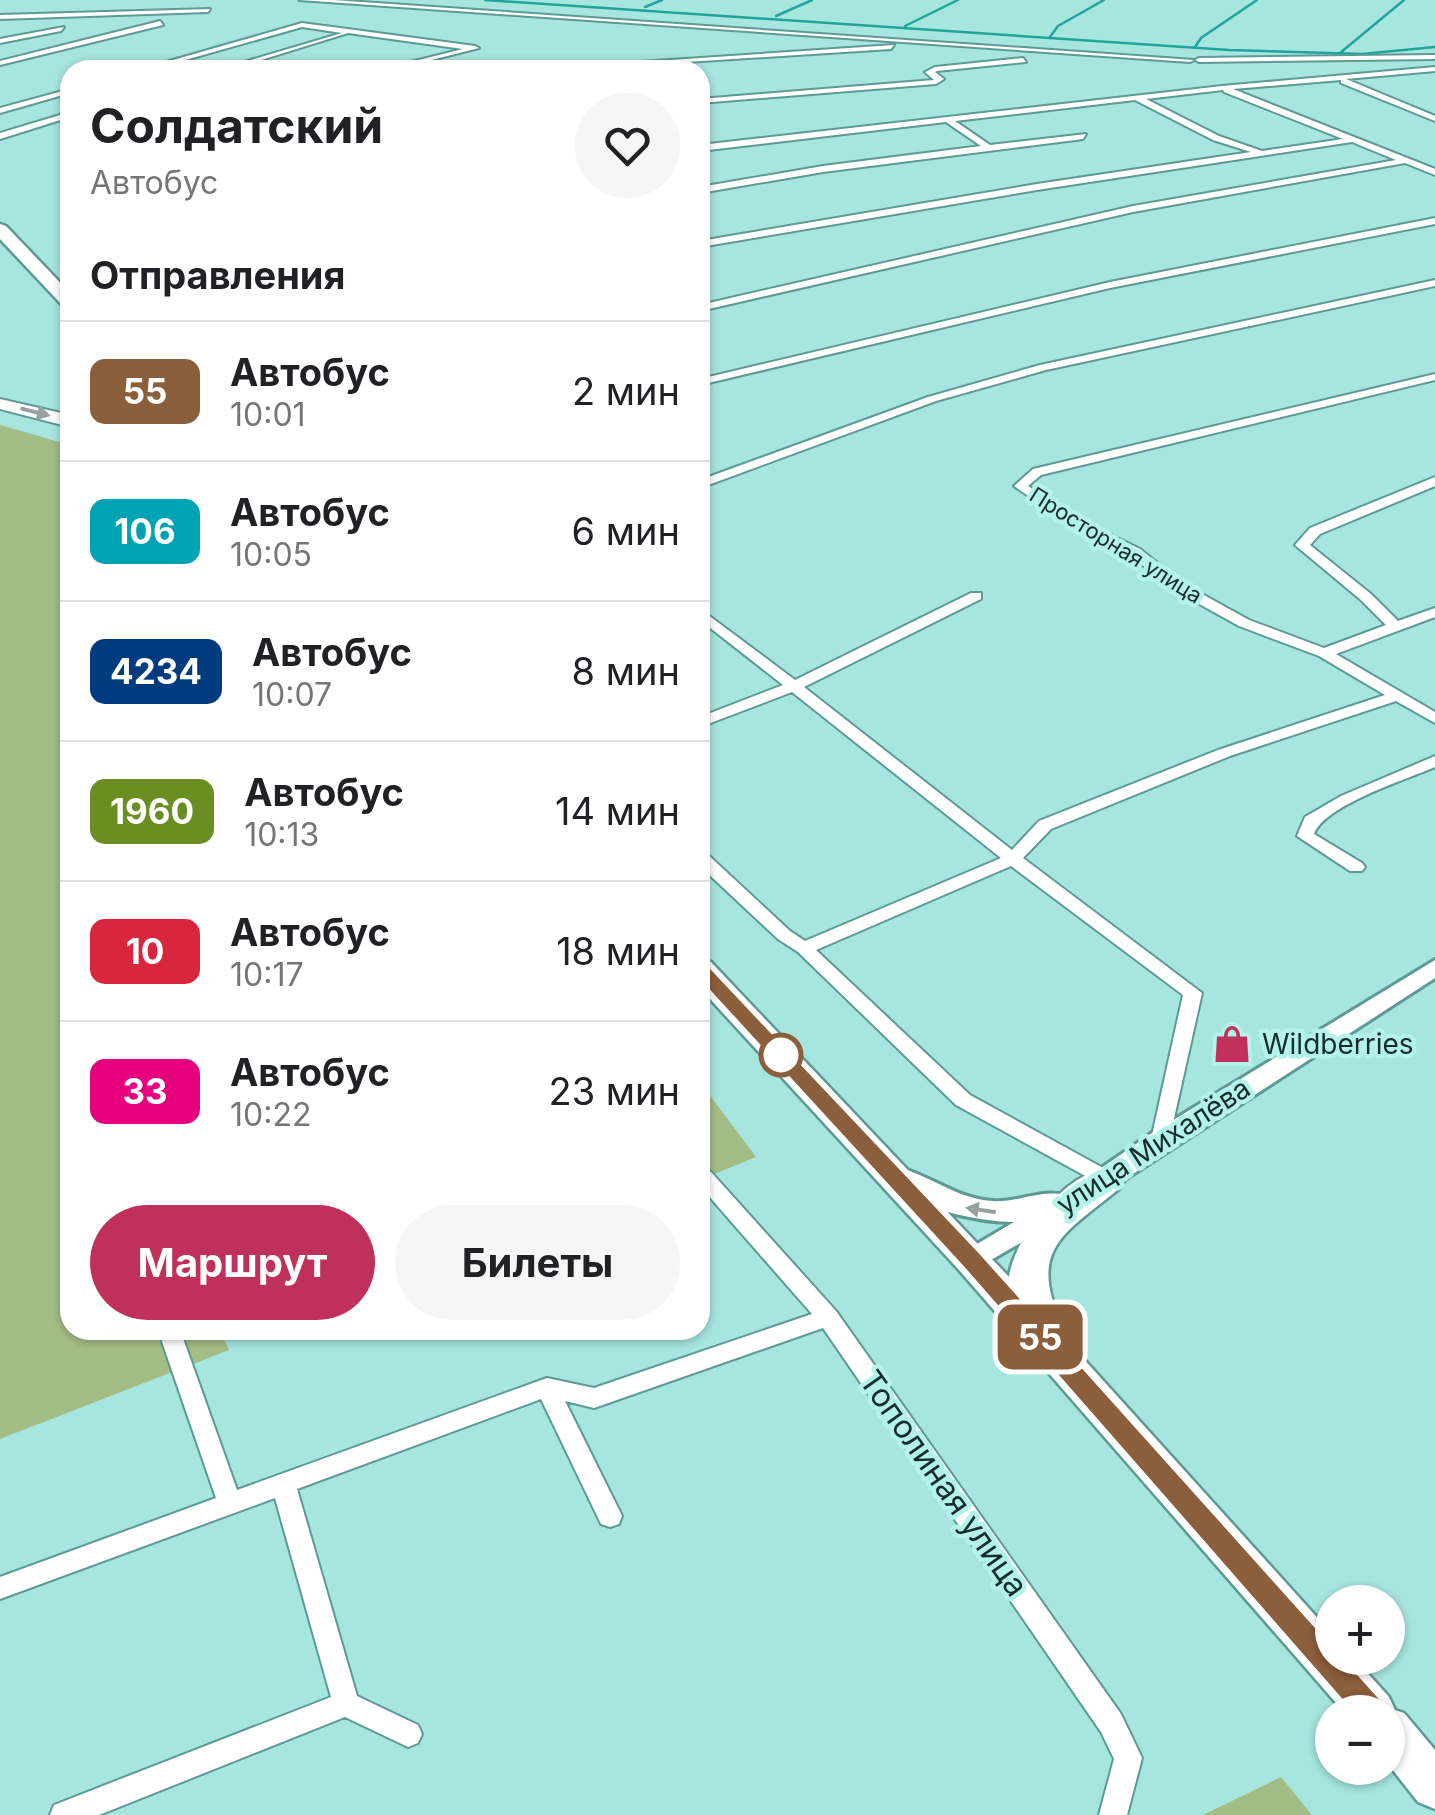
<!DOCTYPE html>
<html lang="ru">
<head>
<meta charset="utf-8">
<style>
  :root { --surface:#fff; --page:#f6f6f6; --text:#202124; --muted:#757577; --line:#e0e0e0; --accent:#bf305a }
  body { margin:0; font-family:Inter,sans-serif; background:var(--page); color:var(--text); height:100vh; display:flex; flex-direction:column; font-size:38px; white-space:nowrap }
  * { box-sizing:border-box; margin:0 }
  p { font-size:32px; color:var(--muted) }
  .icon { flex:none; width:55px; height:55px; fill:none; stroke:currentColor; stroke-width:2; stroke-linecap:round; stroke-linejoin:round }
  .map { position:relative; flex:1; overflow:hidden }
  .drawer { position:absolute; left:60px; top:60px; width:650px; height:1280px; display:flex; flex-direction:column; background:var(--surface); border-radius:30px; box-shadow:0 2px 8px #0004 }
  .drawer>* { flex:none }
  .badge { padding:0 20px; border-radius:15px; font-size:35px; line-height:65px }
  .tools { position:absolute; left:1315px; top:1585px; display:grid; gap:20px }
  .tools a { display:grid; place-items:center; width:90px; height:90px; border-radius:50%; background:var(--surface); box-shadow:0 2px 8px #0004; font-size:50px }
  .map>.badge { position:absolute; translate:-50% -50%; box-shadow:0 0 0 5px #fff }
  h2 { padding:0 30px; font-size:38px; line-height:90px }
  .round { display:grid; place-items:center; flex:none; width:105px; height:105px; border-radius:52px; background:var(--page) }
  .headline { display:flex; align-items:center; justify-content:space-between; height:170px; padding:0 30px }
  h1 { font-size:48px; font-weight:700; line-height:75px }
  .action { display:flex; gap:20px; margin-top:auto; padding:20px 30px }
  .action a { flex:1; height:115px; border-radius:60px; background:var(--accent); color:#fff; font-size:40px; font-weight:700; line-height:115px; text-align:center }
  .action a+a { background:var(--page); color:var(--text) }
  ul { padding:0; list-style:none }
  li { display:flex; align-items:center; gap:30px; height:140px; padding:0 30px; border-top:2px solid var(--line) }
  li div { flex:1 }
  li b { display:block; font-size:38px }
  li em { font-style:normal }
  li .badge { min-width:110px; font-weight:700; text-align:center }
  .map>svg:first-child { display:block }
  .green { fill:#a3bd86 }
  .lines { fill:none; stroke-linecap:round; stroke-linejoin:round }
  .stream { stroke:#21a49c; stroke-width:2.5 }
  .minor-casing { stroke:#5e9a95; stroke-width:4 }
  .tertiary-casing { stroke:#5e9a95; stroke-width:6 }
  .primary-casing { stroke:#5e9a95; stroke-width:4 }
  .trunk-casing { stroke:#5e9a95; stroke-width:5 }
  .minor { fill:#fff; fill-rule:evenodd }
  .tertiary { fill:#fff; fill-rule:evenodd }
  .primary { fill:#fff; fill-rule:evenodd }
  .trunk { fill:#fff; fill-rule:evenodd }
  .oneway { fill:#96a1a0 }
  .line { fill:#8b5e3c; stroke:#fff; stroke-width:2.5 }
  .stop-dot { fill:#fff; stroke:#8b5e3c; stroke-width:5 }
  .labels { text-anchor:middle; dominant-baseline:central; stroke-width:9; stroke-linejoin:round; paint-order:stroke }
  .far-street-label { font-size:22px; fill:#152e2c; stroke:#b4f2ec }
  .poi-label { font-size:28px; fill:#152e2c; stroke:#b4f2ec; text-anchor:start }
  .street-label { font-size:28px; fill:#152e2c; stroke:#b4f2ec }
  .near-street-label { font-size:32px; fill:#152e2c; stroke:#b4f2ec }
</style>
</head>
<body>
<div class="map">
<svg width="1435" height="1815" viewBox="0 0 1435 1815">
  <rect width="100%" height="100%" fill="#a7e5df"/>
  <path class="green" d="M0 425 70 445V1330H219L229 1350 0 1439Z
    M700 1082 756 1157 700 1180Z
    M1281 1777 1312 1815H1203Z"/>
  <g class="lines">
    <path class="stream" d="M485 0 1229 50 1362 54 1435 47
      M645 7 662 0
      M776 16 812 0
      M905 26 958 0
      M1050 37 1058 26 1104 0
      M1195 47 1201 38 1257 0
      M1340 53 1404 0"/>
    <g class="minor-casing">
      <path id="minor" d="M299 0H333L1194 60 1190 62Z
        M210 9 208 12 0 19V15Z
        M160 21 163 25 0 65V61Z
        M302 23 475 46 479 48 392 70H378L463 49 348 33 229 70H217L342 33 302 27 150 70H138Z
        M64 27 61 31 0 43V39Z
        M894 45 891 49 562 70H521Z
        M1435 55V59L1199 62 1195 60 1199 58Z
        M1023 58 1026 62 937 71 935 72 944 79 936 84 700 103V99L934 80 925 72 935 67Z
        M1435 67V71L1346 79 1435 116V121L1341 83V80L1233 89 1435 169V175L1405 163 1133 212 700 311V305L1133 206 1396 160 1352 142 1037 190 700 247V241L1037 184 1251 152 1213 140 1135 100 955 121 990 145 1086 134 1083 139 823 172 700 193V187L823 166 981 146 946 122 700 151V145L1222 86ZM1223 90 1224 92 1343 139 1262 151 1219 136 1146 99Z
        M70 89V93L0 113V108Z
        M70 112V117L0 139V133Z
        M1435 218V224L1110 288 700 385V379L1110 282Z
        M1435 280V286L1046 370 936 401 700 488V480L928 397 1040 365Z
        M1435 374V380L1041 475 1028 486 1085 522 1140 549 1184 584 1249 620 1324 648 1386 625 1361 600 1295 545 1310 528 1435 477V486L1320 534 1310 545 1371 594 1398 621 1435 608V617L1336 654 1435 712V723L1396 701 1230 756 1051 829 1023 858 1202 993 1168 1145H1154L1151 1140 1183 995 1011 866 816 950 970 1095 1114 1174 1117 1179 1114 1184 1107 1187 1100 1184 956 1105 798 952 778 939 700 866V852L706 853 790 931 805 941 1001 858 792 692 700 727V717L783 685 700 620V609L795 680 971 593H981V599L804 687 1012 850 1039 821 1218 750 1385 695 1319 656 1239 626 1174 590 1130 555 1075 528 1014 486 1033 469Z
        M1435 756V767C1405 780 1325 805 1314 834L1362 863 1365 867 1362 871H1350L1297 836 1305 817 1341 796Z
        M700 1169 711 1172 836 1311 1121 1714 1142 1758 1127 1815H1099L1114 1759 1101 1732 823 1328 594 1408 565 1401 622 1516 619 1524 610 1527 601 1524 541 1399 297 1489 357 1696 418 1725 422 1734 418 1743 408 1747 345 1717 99 1815H50L54 1805 331 1697 275 1498 0 1599V1577L216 1498 158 1330H180L237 1490 547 1378 594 1388 812 1314 700 1186Z"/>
    </g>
    <g class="tertiary-casing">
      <path id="tertiary" d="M1435 960V978L1102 1194 1093 1197 1084 1194 1080 1187 1084 1180 1152 1133Z
        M904 1169C935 1179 959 1199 993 1201 1015 1203 1044 1189 1063 1195L1071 1209 1067 1216 972 1271 962 1267 958 1260 962 1253 1014 1222C982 1222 909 1209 891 1179L895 1172Z"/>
    </g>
    <g class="primary-casing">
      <path id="primary" d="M0 399 70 415V427L0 409Z"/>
    </g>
    <g class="trunk-casing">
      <path id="trunk" d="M0 224 6 226 70 293V308L64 307 0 239Z
        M700 959 711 962 1009 1277C1013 1237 1077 1157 1120 1170L1125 1179 1120 1188C1060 1237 1027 1249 1064 1330L1062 1335 1332 1634V1658H1354L1389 1697 1395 1710 1404 1713 1435 1750V1809L1418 1802 1388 1764V1712H1344L959 1270 700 988Z"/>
    </g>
    <use href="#minor" class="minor"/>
    <use href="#tertiary" class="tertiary"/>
    <use href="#primary" class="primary"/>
    <use href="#trunk" class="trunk"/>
  </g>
  <defs><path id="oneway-solid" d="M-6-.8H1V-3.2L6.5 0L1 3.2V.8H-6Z" transform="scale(2.5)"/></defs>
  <g class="oneway">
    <use href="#oneway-solid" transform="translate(35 412) rotate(14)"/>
    <use href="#oneway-solid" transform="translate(981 1210) rotate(-171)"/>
  </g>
  <path class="line" d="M700 962 707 964 981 1254 1383 1702 1388 1712 1383 1723 1373 1727 1362 1723 963 1267 693 973 690 969Z"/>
  <defs>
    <g id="shop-bare" transform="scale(3)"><path d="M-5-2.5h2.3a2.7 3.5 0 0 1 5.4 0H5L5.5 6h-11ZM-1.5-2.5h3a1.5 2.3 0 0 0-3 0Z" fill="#bf305a" stroke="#b4f2ec" stroke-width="2.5" paint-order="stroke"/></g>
  </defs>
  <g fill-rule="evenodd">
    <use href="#shop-bare" x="1232" y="1044"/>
  </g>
  <circle class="stop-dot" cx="781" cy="1055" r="20"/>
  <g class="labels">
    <g class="far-street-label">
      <text transform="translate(1116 545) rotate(32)">Просторная улица</text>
    </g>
    <g class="poi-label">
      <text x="1262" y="1044">Wildberries</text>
    </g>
    <g class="street-label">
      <text transform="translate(1153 1146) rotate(-33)">улица Михалёва</text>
    </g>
    <g class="near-street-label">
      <text transform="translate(944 1483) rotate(55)">Тополиная улица</text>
    </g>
  </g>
</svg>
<div class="tools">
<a>+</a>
<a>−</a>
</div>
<b class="badge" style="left:1040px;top:1337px;background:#8b5e3c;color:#fff">55</b>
<section class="drawer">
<div class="headline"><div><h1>Солдатский</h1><p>Автобус</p></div><a class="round"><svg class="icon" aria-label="heart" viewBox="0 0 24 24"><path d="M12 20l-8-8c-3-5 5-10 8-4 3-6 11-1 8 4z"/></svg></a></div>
<h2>Отправления</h2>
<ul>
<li><span class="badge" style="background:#8b5e3c;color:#fff">55</span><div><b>Автобус</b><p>10:01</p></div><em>2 мин</em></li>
<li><span class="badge" style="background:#00a3b4;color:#fff">106</span><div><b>Автобус</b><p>10:05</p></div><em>6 мин</em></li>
<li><span class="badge" style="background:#003b80;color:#fff">4234</span><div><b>Автобус</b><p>10:07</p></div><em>8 мин</em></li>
<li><span class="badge" style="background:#6b8e23;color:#fff">1960</span><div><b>Автобус</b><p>10:13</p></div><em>14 мин</em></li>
<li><span class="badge" style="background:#d7263d;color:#fff">10</span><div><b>Автобус</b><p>10:17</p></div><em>18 мин</em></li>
<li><span class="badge" style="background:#e6007e;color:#fff">33</span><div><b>Автобус</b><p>10:22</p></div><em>23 мин</em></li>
</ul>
<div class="action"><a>Маршрут</a><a>Билеты</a></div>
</section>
</div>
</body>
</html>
